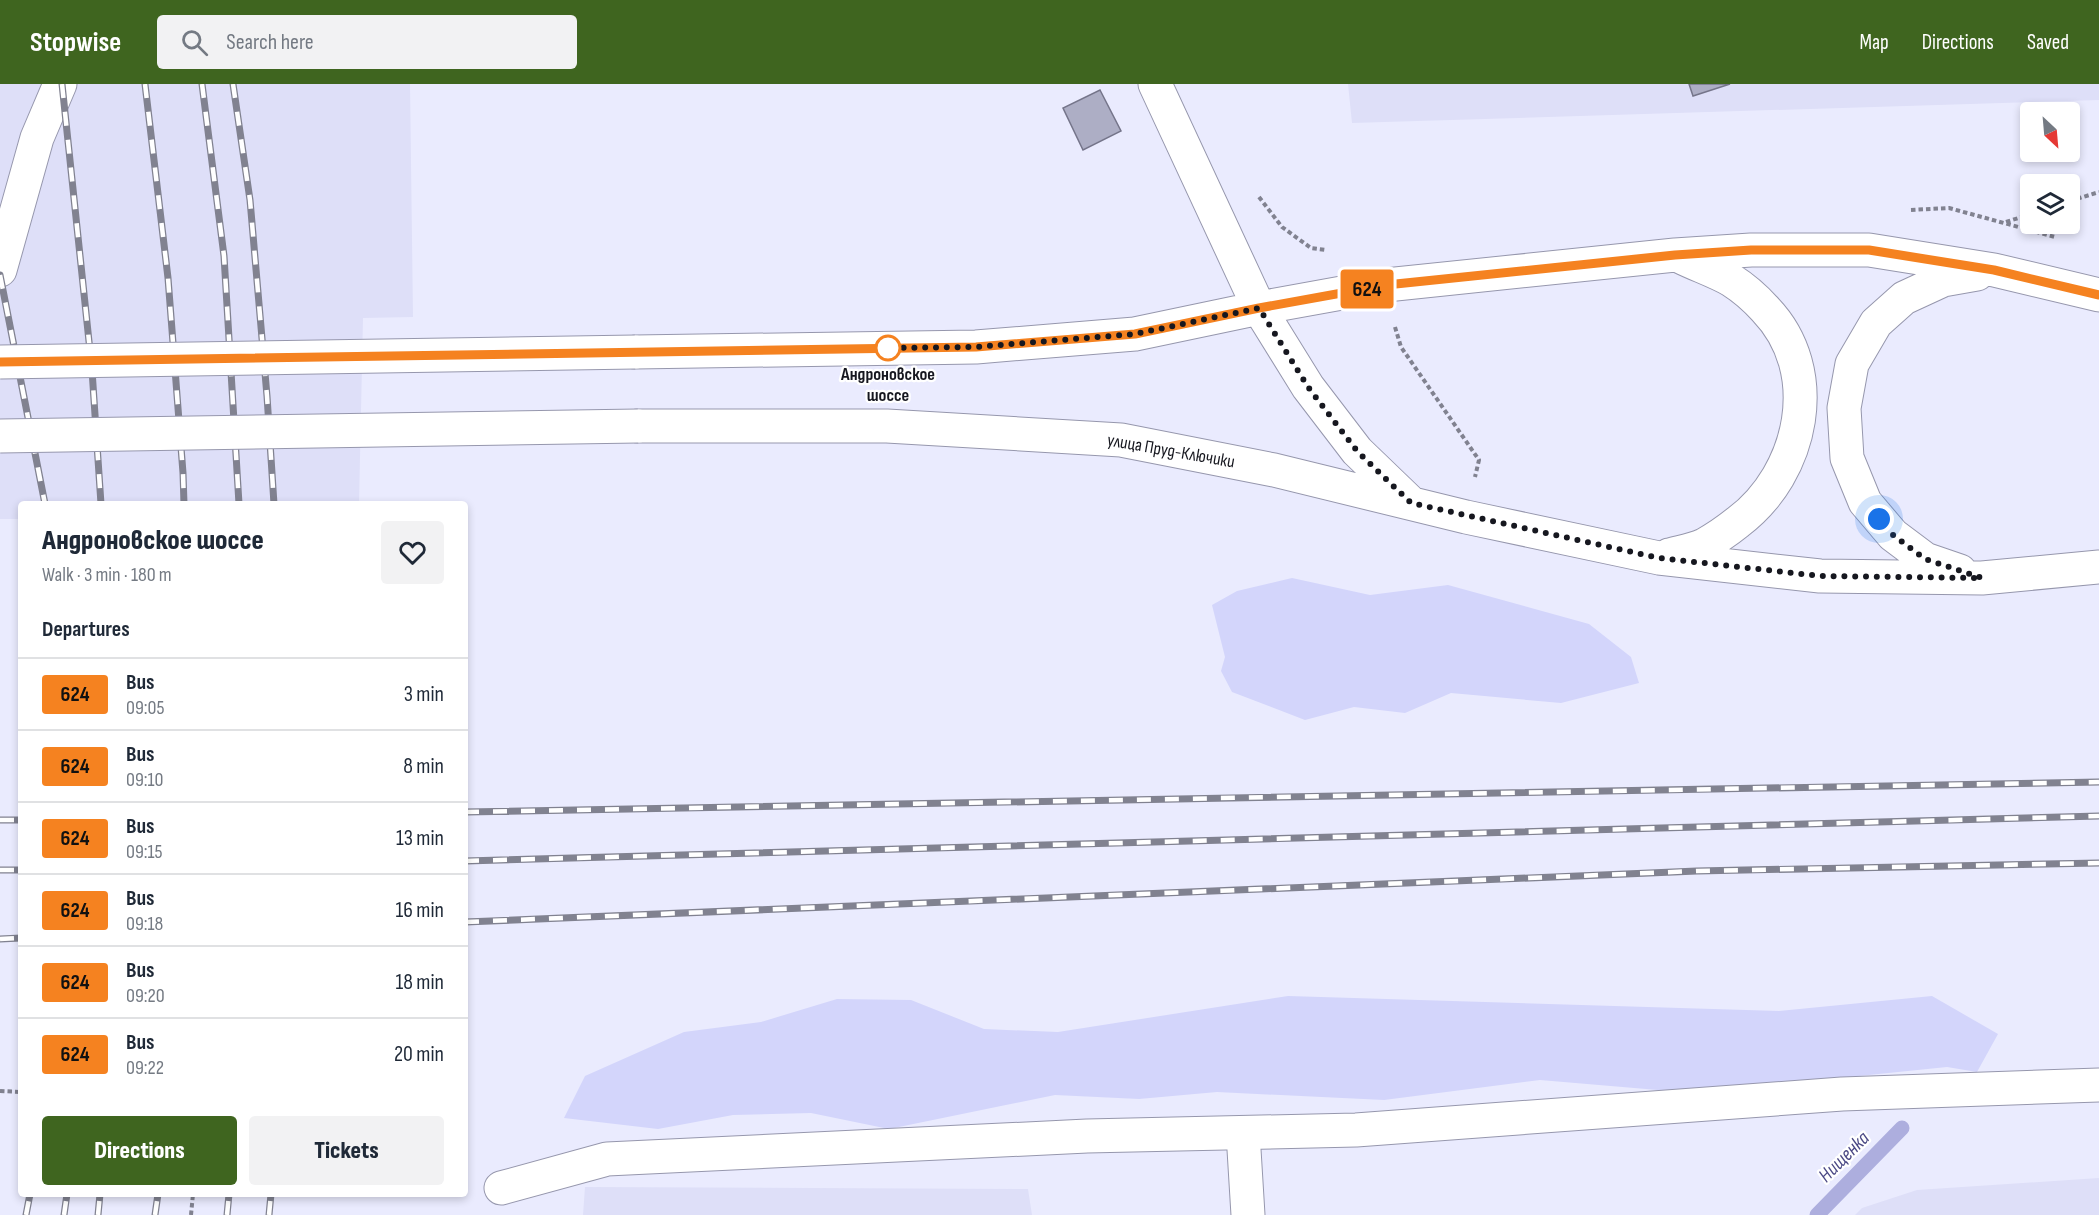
<!DOCTYPE html>
<html lang="en">
<head>
<meta charset="utf-8">
<style>
  :root { --surface:#fff; --page:#f2f2f3; --text:#1f2937; --muted:#747a83; --line:#e0e1e3; --accent:#3f651f }
  body { margin:0; font-family:"Sofia Sans Condensed",sans-serif; background:var(--page); color:var(--text); height:100vh; display:flex; flex-direction:column; font-size:22px; white-space:nowrap }
  * { box-sizing:border-box; margin:0 }
  p { font-size:20px; color:var(--muted) }
  .icon { flex:none; width:33px; height:33px; fill:none; stroke:currentColor; stroke-width:2; stroke-linecap:round; stroke-linejoin:round }
  .map { position:relative; flex:1; overflow:hidden }
  .panel { position:absolute; left:18px; top:417px; width:450px; height:696px; display:flex; flex-direction:column; background:var(--surface); border-radius:6px; box-shadow:0 3px 9px #0003 }
  .panel>* { flex:none }
  .badge { padding:0 12px; border-radius:4px; font-size:21px; line-height:39px }
  .needle { width:39px; rotate:154deg }
  .tools { position:absolute; left:2020px; top:18px; display:grid; gap:12px }
  .tools a { display:grid; place-items:center; width:60px; height:60px; border-radius:6px; background:var(--surface); box-shadow:0 3px 9px #0003; font-size:30px }
  .you { position:absolute; width:30px; height:30px; margin:-15px; border:4px solid #fff; border-radius:50%; background:#1a73e8; box-shadow:0 0 0 9px #1a73e833 }
  .map>.badge { position:absolute; translate:-50% -50%; box-shadow:0 0 0 3px #fff }
  h2 { padding:0 24px; font-size:22px; line-height:54px }
  .round { display:grid; place-items:center; flex:none; width:63px; height:63px; border-radius:6px; background:var(--page) }
  .head { display:flex; align-items:center; justify-content:space-between; height:102px; padding:0 24px }
  h1 { font-size:28px; font-weight:800; line-height:45px }
  .cta { display:flex; gap:12px; margin-top:auto; padding:12px 24px }
  .cta a { flex:1; height:69px; border-radius:6px; background:var(--accent); color:#fff; font-size:24px; font-weight:800; line-height:69px; text-align:center }
  .cta a+a { background:var(--page); color:var(--text) }
  ul { padding:0; list-style:none }
  li { display:flex; align-items:center; gap:18px; height:72px; padding:0 24px; border-top:2px solid var(--line) }
  li div { flex:1 }
  li b { display:block; font-size:22px }
  li em { font-style:normal }
  li .badge { min-width:66px; font-weight:700; text-align:center }
  header { display:flex; align-items:center; gap:36px; box-sizing:border-box; height:84px; padding:0 30px; background:var(--accent); color:#fff }
  header strong { font-size:28px }
  nav { display:flex; gap:33px; margin-inline-start:auto; font-size:21px }
  .search { width:420px; height:54px; background:var(--page); display:flex; align-items:center; gap:15px; box-sizing:border-box; padding:0 21px; border-radius:6px; color:var(--muted); font-size:22px }
  .map>svg:first-child { display:block }
  .built { fill:#dedff8 }
  .green { fill:#d3d5fb }
  .lines { fill:none; stroke-linecap:round; stroke-linejoin:round }
  .stream { stroke:#adaede; stroke-width:15 }
  .building { fill:#adaec5; stroke:#75758a; stroke-width:1.5 }
  .minor-casing { stroke:#9697ad; stroke-width:35 }
  .major-casing { stroke:#9697ad; stroke-width:35 }
  .path { stroke:#818290; stroke-width:4; stroke-dasharray:4.5 3; stroke-linecap:butt }
  .minor { stroke:#fff; stroke-width:33 }
  .major { stroke:#fff; stroke-width:33 }
  .rail-casing { stroke:#818290; stroke-width:7 }
  .rail { stroke:#fff; stroke-width:4.5; stroke-dasharray:14; stroke-linecap:butt }
  .minor-bridge-casing { stroke:#9697ad; stroke-width:35; stroke-linecap:butt }
  .minor-bridge { stroke:#fff; stroke-width:33 }
  .line-casing { stroke:#fff; stroke-width:14 }
  .line { stroke:#f58220; stroke-width:9 }
  .walk { stroke:#16171f; stroke-width:6; stroke-dasharray:0 10.8 }
  .stop-dot { fill:#fff; stroke:#f58220; stroke-width:3 }
  .labels { text-anchor:middle; dominant-baseline:central; stroke-width:4.5; stroke-linejoin:round; paint-order:stroke }
  .stop-label { font-size:18px; font-weight:bold; fill:#16171f; stroke:#fff }
  .street-label { font-size:18px; fill:#16171f; stroke:#fff }
  .water-label { font-size:20px; font-style:italic; fill:#4b4985; stroke:#fff }
</style>
</head>
<body>
<header>
<strong>Stopwise</strong>
<div class="search"><svg class="icon" aria-label="search" viewBox="0 0 24 24"><circle cx="10" cy="10" r="6"/><path d="M15 15l6 6"/></svg>Search here</div>
<nav><a>Map</a><a>Directions</a><a>Saved</a></nav>
</header>
<div class="map">
<svg width="2099" height="1131" viewBox="0 0 2099 1131">
  <rect width="100%" height="100%" fill="#eaebfe"/>
  <path class="built" d="M0 0H410L413 233 363 234 359 420H21V435H0Z
    M1348 0H2099V16L1352 39Z
    M2099 1094V1131H1855L1862 1124 1917 1106Z
    M585 1103 1028 1105 1032 1131H583Z"/>
  <path class="green" d="M1292 494 1370 511 1448 501 1589 540 1631 573 1639 599 1561 619 1451 609 1405 629 1354 623 1305 636 1232 608 1221 587 1225 573 1212 521 1237 507Z
    M1288 912 1779 927 1932 912 1998 950 1977 988 1947 983 1693 1009 1540 996 1384 1016 1217 1008 1139 1015 1055 1011 889 1045 811 1029 733 1031 658 1045 564 1034 585 992 684 948 761 938 837 915 911 916 984 945 1058 948Z"/>
  <g class="lines">
    <path class="stream" d="M1817 1131 1902 1044"/>
  </g>
  <path class="building" d="M1689 0H1730L1693 12Z
    M1100 6 1121 47 1083 66 1063 24Z"/>
  <g class="lines">
    <g class="minor-casing">
      <path id="minor" d="M1155 0 1259 224 1308 303 1357 367 1410 418
        M635 268 976 263 1135 250 1259 224 1386 201 1675 171 1751 166H1869L1994 186 2099 211
        M638 342H887L1121 356 1274 386 1466 433 1659 474 1820 492 1982 494 2099 483
        M1669 471C1680 468 1693 466 1704 461 1715 455 1728 446 1738 438 1803 389 1825 287 1765 225 1756 215 1742 203 1731 196 1715 187 1697 181 1681 173
        M1960 487 1925 475 1893 451 1865 418 1847 374 1844 324 1852 280 1876 239 1904 214 1943 196 1977 190
        M1243 1049 1248 1131
        M501 1104 607 1075 1087 1052 1356 1046 1842 1010 2099 1001"/>
    </g>
    <g class="major-casing">
      <path id="major" d="M0 186 37 54 60 0"/>
    </g>
    <path class="path" d="M1259 113 1282 143 1311 164 1326 166
      M2070 117 2099 108
      M1911 126 1949 124 2055 153
      M2006 138 2031 130
      M1395 243 1401 263 1479 376 1475 393
      M0 1007 21 1008
      M191 1131 193 1110"/>
    <use href="#minor" class="minor"/>
    <use href="#major" class="major"/>
    <g class="rail-casing">
      <path id="rail" d="M62 0 92 286 101 420
        M145 0 168 194 183 389 184 420
        M202 0 224 172 239 420
        M233 0 250 116 267 312 274 420
        M0 191 45 420
        M465 728 2099 698
        M0 736H21
        M465 777 2099 732
        M0 786H21
        M465 838 1697 787 2099 779
        M0 855 21 854
        M26 1131 30 1110
        M64 1131 67 1110
        M98 1131 100 1110
        M155 1131 158 1110
        M227 1131 229 1110
        M269 1131 271 1110"/>
    </g>
    <use href="#rail" class="rail"/>
    <g class="minor-bridge-casing">
      <path id="minor-bridge" d="M0 278 635 268
        M0 352 638 342"/>
    </g>
    <use href="#minor-bridge" class="minor-bridge"/>
  </g>
  <g class="lines">
    <g class="line-casing">
      <path id="line" d="M0 278 976 263 1135 250 1259 224 1386 201 1675 171 1751 166H1869L1994 186 2099 211"/>
    </g>
    <use href="#line" class="line"/>
    <path class="walk" d="M888 264H885L976 263 1135 250 1259 224 1308 303 1357 367 1411 419 1659 474 1820 492 1982 494 1925 475 1893 451 1879 435"/>
  </g>
  <circle class="stop-dot" cx="888" cy="264" r="12"/>
  <g class="labels">
    <g class="stop-label">
      <text x="888" y="290">Андроновское<tspan x="888" dy="21">шоссе</tspan></text>
    </g>
    <g class="street-label">
      <text transform="translate(1171 367) rotate(10)">улица Пруд-Ключики</text>
    </g>
    <g class="water-label">
      <text transform="translate(1844 1073) rotate(-45)">Нищенка</text>
    </g>
  </g>
</svg>
<div class="tools">
<a><svg class="needle" viewBox="-14 -14 28 28"><path d="M0-13l5 13h-10z" fill="#e53935"/><path d="M0 13l5-13h-10z" fill="#747a83"/></svg></a>
<a><svg class="icon" aria-label="layers" viewBox="0 0 24 24"><path d="M12 4l9 5-9 5-9-5zM3 14l9 5 9-5"/></svg></a>
</div>
<div class="you" style="left:1879px;top:435px"></div>
<b class="badge" style="left:1367px;top:205px;background:#f58220;color:#111">624</b>
<section class="panel">
<div class="head"><div><h1>Андроновское шоссе</h1><p>Walk · 3 min · 180 m</p></div><a class="round"><svg class="icon" aria-label="heart" viewBox="0 0 24 24"><path d="M12 20l-8-8c-3-5 5-10 8-4 3-6 11-1 8 4z"/></svg></a></div>
<h2>Departures</h2>
<ul>
<li><span class="badge" style="background:#f58220;color:#111">624</span><div><b>Bus</b><p>09:05</p></div><em>3 min</em></li>
<li><span class="badge" style="background:#f58220;color:#111">624</span><div><b>Bus</b><p>09:10</p></div><em>8 min</em></li>
<li><span class="badge" style="background:#f58220;color:#111">624</span><div><b>Bus</b><p>09:15</p></div><em>13 min</em></li>
<li><span class="badge" style="background:#f58220;color:#111">624</span><div><b>Bus</b><p>09:18</p></div><em>16 min</em></li>
<li><span class="badge" style="background:#f58220;color:#111">624</span><div><b>Bus</b><p>09:20</p></div><em>18 min</em></li>
<li><span class="badge" style="background:#f58220;color:#111">624</span><div><b>Bus</b><p>09:22</p></div><em>20 min</em></li>
</ul>
<div class="cta"><a>Directions</a><a>Tickets</a></div>
</section>
</div>
</body>
</html>
